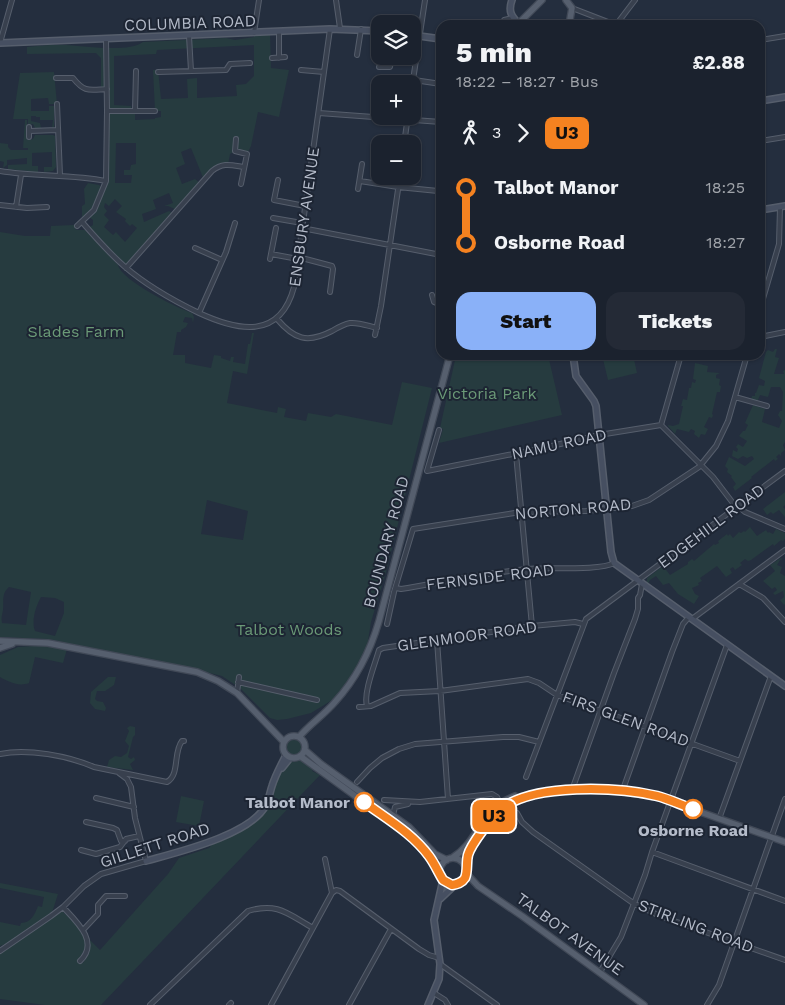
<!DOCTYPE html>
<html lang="en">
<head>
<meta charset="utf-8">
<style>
  :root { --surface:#1b222e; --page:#242a36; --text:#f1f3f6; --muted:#a0a4aa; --line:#393f4a; --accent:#8ab1f8 }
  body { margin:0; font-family:"Work Sans",sans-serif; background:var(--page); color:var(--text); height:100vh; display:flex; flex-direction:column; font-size:19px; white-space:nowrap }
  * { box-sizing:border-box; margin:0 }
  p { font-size:16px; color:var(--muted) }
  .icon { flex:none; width:28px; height:28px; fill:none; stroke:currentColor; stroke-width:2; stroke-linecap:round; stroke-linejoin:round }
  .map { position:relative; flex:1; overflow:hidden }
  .side { position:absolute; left:436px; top:20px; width:329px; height:340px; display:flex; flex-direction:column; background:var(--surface); border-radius:15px; box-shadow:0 1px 4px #0004,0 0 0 1px var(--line) }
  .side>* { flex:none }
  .badge { padding:0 10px; border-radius:8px; font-size:18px; line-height:32px }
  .controls { position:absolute; left:371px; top:15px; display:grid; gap:10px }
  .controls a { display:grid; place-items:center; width:50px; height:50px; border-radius:10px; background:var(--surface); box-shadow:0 1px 4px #0004,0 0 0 1px var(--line); font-size:25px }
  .map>.badge { position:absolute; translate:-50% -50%; box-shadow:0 0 0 2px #fff }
  .legs { display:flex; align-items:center; gap:8px; height:55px; padding:0 20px; font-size:16px }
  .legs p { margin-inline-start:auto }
  .summary { display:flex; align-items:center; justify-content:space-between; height:85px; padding:0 20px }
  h1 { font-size:28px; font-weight:800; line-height:38px }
  .button { display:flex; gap:10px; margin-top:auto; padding:10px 20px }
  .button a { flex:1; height:58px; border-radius:15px; background:var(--accent); color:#111; font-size:20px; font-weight:800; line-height:58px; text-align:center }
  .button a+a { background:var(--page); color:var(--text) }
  ul { padding:0 20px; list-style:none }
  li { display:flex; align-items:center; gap:18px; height:55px; font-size:19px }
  li i { display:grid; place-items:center; width:8px; height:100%; margin:0 6px; background:currentColor }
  li i::after { content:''; width:12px; height:12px; margin:-6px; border:4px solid; border-radius:50%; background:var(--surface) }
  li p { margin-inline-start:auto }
  li:first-child i { background:linear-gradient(#0000 50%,currentColor 0) }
  li:last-child i { background:linear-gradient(currentColor 50%,#0000 0) }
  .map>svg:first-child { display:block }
  .green { fill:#263b3f; fill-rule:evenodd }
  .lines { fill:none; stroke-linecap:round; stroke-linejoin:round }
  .street-casing { stroke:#565e6c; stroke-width:6 }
  .secondary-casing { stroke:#565e6c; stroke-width:8 }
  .primary-casing { stroke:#414957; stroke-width:8 }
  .street { stroke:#38404e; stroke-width:4 }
  .secondary { stroke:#464f61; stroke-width:5 }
  .primary { stroke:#565f6e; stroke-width:5.5 }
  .line-1-casing { stroke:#fff; stroke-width:11 }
  .line-1 { stroke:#f58220; stroke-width:8 }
  .stop-1-dot { fill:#fff; stroke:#f58220; stroke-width:2.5 }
  .labels { text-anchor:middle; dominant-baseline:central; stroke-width:4; stroke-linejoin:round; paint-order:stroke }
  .street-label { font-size:16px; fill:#b4bbc9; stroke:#1d2533 }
  .park-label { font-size:16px; fill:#6b9a77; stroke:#1d2533 }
  .stop-label { font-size:16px; font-weight:bold; fill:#b4bbc9; stroke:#1d2533; text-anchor:end }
</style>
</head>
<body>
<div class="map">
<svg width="785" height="1005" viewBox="0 0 785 1005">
  <rect width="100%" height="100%" fill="#242e3e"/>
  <path class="green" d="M270 32 271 68 289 70 279 117 258 112 251 146 247 154 235 151 230 154 228 165 219 166 204 180 191 148 181 152 185 164 176 168 182 184 195 179 201 184 177 210 168 206H164L173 203 169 193 153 200 156 209 142 214 144 222 169 211 174 214 126 268 88 228 93 225V220L88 216 82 222V206L85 204 84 189 88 183 99 185 104 189 106 181 107 90 101 89V58L96 53 27 54V47C40 46 53 44 66 45 84 46 129 53 143 42L226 38 235 40 254 37V33ZM254 45V76L246 84 236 85 237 96 197 98V78L187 79 188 98 161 99 158 70H153L155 111H161V117L155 118V119L135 120V114H114V111H131V106L114 105V56L156 54 157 50ZM116 143H136V164L131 165 130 170H124V175H132L131 183H115ZM115 199 122 206 116 212 126 219 125 221 130 226 132 224 137 228 125 242 116 232 113 235 104 227 109 220 104 215 107 211 104 207 105 203 109 206Z
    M54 72 57 104H49L48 98 31 99V111H49V106H54V127L52 128 53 120H40V117H36V116H31V121L40 123 41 128H35L33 124 28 125V119H13L20 73Z
    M25 120H27V140L33 139 35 135H53L55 136 56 167 53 171 44 172V167H52V152L32 153V166H38V175H28V171L8 169V165L27 164V158L7 160V165L3 168 4 162 0 161V143L8 144V147L11 150H28V148H23Z
    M74 225 76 230H85L118 265C121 280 177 308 192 313L194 317 193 323 192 318 185 317 183 322 188 323 186 327 181 330V332H177L173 355H185V363L211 368 214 355 221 356V358L230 361 231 357H234L233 362 245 364 248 344H250L252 333H254L247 374 233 371 227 403 277 413 278 407 286 409 284 417 306 421 308 413 331 417 336 414 392 425 402 382 432 388 386 572 371 622 367 647 355 672 346 685 334 699 311 713 287 719 277 720 270 718 240 688 222 676 197 670 48 639 0 637V232L25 236H50L51 226ZM207 500 248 511 243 540 201 534ZM9 587 31 592 26 625 2 623C1 617 2 616 3 610 4 601 1 594 9 587ZM41 597 55 598 64 602V613L55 636 35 631C31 621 36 606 41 597Z
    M775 349H777L775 357 779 358 774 374H784L783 371 785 370V442L783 445 785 450 781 453V456L779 454 776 457 778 459 775 461 774 459 751 477 752 478 735 491 733 487 736 484 731 477 732 476 727 472 728 469 725 466 729 457 745 466 754 459 752 456 747 458 743 456 738 459 732 456 733 450 737 452 738 449 736 447 738 444 743 447 747 441 739 436 743 431H745L748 425 745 423 753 405 765 409 762 422 779 428 782 421 778 415 780 411H782L783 392 780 387H771L768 397 760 395 758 400H751L752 396H755V393H756L759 385 764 386 765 381 759 378 766 352 768 350 773 352Z
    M476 355H548L562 415 439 443 443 429 440 428 455 360Z
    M602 355H633L637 373 608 380Z
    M695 363 708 366 707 372 720 373 716 375V378L720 379 719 385 721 386 720 392H717L712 414 713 415 712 418 709 417 704 427 708 429 705 435 701 434 699 438 694 434 695 431 691 429 689 432 677 429 675 434 668 426V425L673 426 679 424 683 406H681L683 399 687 400 689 388H691L692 382 695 383 696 380 693 379Z
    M785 492V505L783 507 785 509V517L779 510 773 514 771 512 767 515 763 509Z
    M750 527 757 536 766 530 768 533 769 532 773 534 776 529 785 533V539L783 541 781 540 774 546 773 544 751 560 748 561 745 559 740 563 742 565 735 570 733 567 730 569 732 573 726 577 717 566 700 578 702 581 698 583 699 585 692 588 695 594 699 596 694 604 678 594 669 583 663 585 656 576 650 580 648 584 647 583V578L663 566 670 575 688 564V562L692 559 694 561 714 544 715 545 719 543 718 541 727 534 728 536 730 534 733 538 739 532 741 533 744 531 745 532Z
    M781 558 783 559 780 560 777 565 782 567 780 573 785 576V604L784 605 780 600 784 597 783 591 775 595 773 593 777 590 775 587 772 589 763 581 775 571 770 565Z
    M48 645 67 649 63 663 35 657 29 683C19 687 9 682 0 677V655L18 647Z
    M108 677H116L114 685 105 691H97L95 699 97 701 103 702 106 708 105 711 95 709 90 703 91 692Z
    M130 726 135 727V735L133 737 128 757 131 759 134 757 135 760 130 764 133 770 107 767 109 760 115 756 121 757 127 753 129 746 125 741 129 731 127 728Z
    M283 747a11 11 0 1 1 22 0a11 11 0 1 1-22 0Z
    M294 761H302L314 769 312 771 320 775 101 1005H45L0 999V954L60 912H63C79 926 95 939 78 960L83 963 90 950V940L100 950 168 874 179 858 209 848 218 838 243 828 266 805 279 772 281 773 290 762Z
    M181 796 204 801 199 826 176 822Z
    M0 883 58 894 51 916 11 942 0 946V922L20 926 21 923C31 923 35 914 38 906L42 907 44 897 0 888Z"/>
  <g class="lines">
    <g class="street-casing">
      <path id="street" d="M336 0 340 28
        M572 8 616 25
        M614 24 619 21 635 0
        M502 25 504 20 513 18
        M279 32V58
        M254 33 259 0
        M189 36 191 71
        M760 40 785 36
        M0 43 12 0
        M357 55 361 29
        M272 58 285 57
        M379 67H390L392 56
        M301 70 324 72
        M158 72 226 70 230 64 250 63
        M56 78H73C85 93 89 90 107 89
        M414 80 441 84
        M412 87 425 0
        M57 104 60 175
        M107 111H155
        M135 111 136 71
        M319 113 441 122
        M29 127V137
        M29 131 58 130
        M236 139 235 151 247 154 241 184
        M760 141 785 137
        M404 144 408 116
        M760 154 761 141
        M0 171C35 177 71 174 106 181
        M278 180 274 200 305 206
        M360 181 398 187 438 191
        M358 189 362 164
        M0 205 27 208 47 207
        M16 207 21 175
        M273 218 302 223
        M82 222C95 237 109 253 124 266 147 286 172 300 199 313 238 331 280 340 294 287L330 29
        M77 226 94 210 106 181 107 111 106 39
        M302 228 441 255
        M195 248 222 260
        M271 254 298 259
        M298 257 332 266 333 269 330 292
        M270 259 276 228
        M126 268 212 171C223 162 231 165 244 167
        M432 295 434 302 441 305
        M760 309 779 244 780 207
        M199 313 226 252 235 223
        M277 319C294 339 307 344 332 331 337 328 344 324 350 323 359 322 368 326 377 328
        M375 335 381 306 400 176
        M760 337 785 332
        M735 397 767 406
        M661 425 713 477 736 507
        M439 430 427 471 543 448 599 435 661 425 681 355
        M516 454 532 626
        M738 506 745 512 785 529
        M739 584 763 598 785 622
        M396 588 401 589C443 582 485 573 527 569 546 567 600 571 614 563
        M692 619 785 550
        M387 624 394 592 413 529 521 512 586 511 632 506 649 500 699 467 716 446 728 421 747 355
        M437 640 448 799
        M238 682 317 700
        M237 693 239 677
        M367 706C363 693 375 664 379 650L383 648 532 626 575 622 583 624
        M359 707 371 706 400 693 440 691 528 679 539 683 557 695 740 761
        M0 754C27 748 69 756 94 767L167 782C180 775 173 752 182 741H184
        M526 777 586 619 785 471
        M357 782 370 768 382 758 399 749 415 744 503 737H519L539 742
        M572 790 614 673 635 619 638 609V598L640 595 642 584
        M622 792 672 652 683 624 689 617
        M96 798 134 807
        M384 800 420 802 492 794 497 797 500 803
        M517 813 522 822 533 832 633 903 660 916 785 960
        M393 815 395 807 408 804
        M719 819 771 676
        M86 822 113 828 117 830 121 841H125
        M81 850 96 854 120 847 126 839 139 836
        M652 852 785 901
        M325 859 332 893
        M332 893 336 890 340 891 419 949 429 955 439 958
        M63 907C76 921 100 942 80 961
        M84 929 98 914V905L106 896H125
        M0 951 51 916 63 907 84 886 101 874 146 861 135 818 131 787 127 779 119 773
        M440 964 497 1005
        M600 972 621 937 645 875 652 852 727 645
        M434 993 445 1000 448 1005
        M150 1005 248 911C278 902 288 914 313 928
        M229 1005 231 1003
        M271 1005 332 893
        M349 1005 391 929
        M707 1005 719 985 785 799"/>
    </g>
    <g class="secondary-casing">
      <path id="secondary" d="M512 0C508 11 511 16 519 24
        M412 35 441 39
        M0 43 330 29 380 31
        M760 101 785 97
        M760 210 785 206
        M573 355 576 376 594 401 596 406 611 552 614 563 785 686
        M282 768 290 758
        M146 861C178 852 251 835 266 805 269 799 270 792 272 786 275 776 281 765 286 755
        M440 899 456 884
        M428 1005 439 979 440 964 434 920 443 880"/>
    </g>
    <g class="primary-casing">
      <path id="primary" d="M566 0 572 8 569 25
        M517 25 542 0
        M0 641 48 643 197 672 218 681 237 693 284 742
        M0 648 12 644
        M283 747a11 11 0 1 1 22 0a11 11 0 1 1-22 0Z
        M299 737C310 724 324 715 335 702 357 678 370 652 379 621L450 355
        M305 750 321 764 409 827 435 854 447 860
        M300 756 405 832 427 853 440 871
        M440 871a13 13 0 1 1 26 0a13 13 0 1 1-26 0Z
        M452 858C480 841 478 810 515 796
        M466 868 469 852 496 814 518 799 548 791 610 790 658 797 785 842
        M466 873 478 886 522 916 644 1005"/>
    </g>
    <use href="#street" class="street"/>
    <use href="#secondary" class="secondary"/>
    <use href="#primary" class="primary"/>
  </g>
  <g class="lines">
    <g class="line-1-casing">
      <path id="line-1" d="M364 802C387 819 412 833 429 856 435 864 438 872 443 880L452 885C457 884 462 883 465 878 468 871 466 863 468 855 471 844 492 817 501 809 534 783 617 787 657 796 669 799 681 805 693 809"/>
    </g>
    <use href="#line-1" class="line-1"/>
  </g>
  <g class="stop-1-dot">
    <circle cx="364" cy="802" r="9"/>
    <circle cx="693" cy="809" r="9"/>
  </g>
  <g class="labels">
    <g class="street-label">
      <text transform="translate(190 23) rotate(-2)">COLUMBIA ROAD</text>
      <text transform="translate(304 217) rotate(-82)">ENSBURY AVENUE</text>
      <text transform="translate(559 444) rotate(-12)">NAMU ROAD</text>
      <text transform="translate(573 509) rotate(-5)">NORTON ROAD</text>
      <text transform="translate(711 526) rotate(-37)">EDGEHILL ROAD</text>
      <text transform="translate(386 542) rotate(-75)">BOUNDARY ROAD</text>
      <text transform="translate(490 577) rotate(-7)">FERNSIDE ROAD</text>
      <text transform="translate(467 636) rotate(-8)">GLENMOOR ROAD</text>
      <text transform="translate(626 719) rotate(20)">FIRS GLEN ROAD</text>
      <text transform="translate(155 845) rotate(-18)">GILLETT ROAD</text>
      <text transform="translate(696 926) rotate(21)">STIRLING ROAD</text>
      <text transform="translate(570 934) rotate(36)">TALBOT AVENUE</text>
    </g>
    <g class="park-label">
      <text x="76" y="331">Slades Farm</text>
      <text x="487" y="393">Victoria Park</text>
      <text x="289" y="629">Talbot Woods</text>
    </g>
    <g class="stop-label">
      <text x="350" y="802">Talbot Manor</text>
      <text x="693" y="830" text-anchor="middle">Osborne Road</text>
    </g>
  </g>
</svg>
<div class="controls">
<a><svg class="icon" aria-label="layers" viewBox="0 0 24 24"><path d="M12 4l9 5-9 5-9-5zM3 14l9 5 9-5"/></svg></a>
<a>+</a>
<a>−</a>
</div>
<b class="badge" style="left:494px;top:816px;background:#f58220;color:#111">U3</b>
<section class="side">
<div class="summary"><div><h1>5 min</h1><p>18:22 – 18:27 · Bus</p></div><b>£2.88</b></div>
<div class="legs"><svg class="icon" aria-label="walk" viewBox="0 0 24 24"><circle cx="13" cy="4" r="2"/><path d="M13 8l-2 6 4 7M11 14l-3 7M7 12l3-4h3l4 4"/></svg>3<svg class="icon" aria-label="forward" viewBox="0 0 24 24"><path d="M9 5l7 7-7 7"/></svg><b class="badge" style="background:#f58220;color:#111">U3</b></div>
<ul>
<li><i style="color:#f58220"></i><b>Talbot Manor</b><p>18:25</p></li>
<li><i style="color:#f58220"></i><b>Osborne Road</b><p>18:27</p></li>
</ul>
<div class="button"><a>Start</a><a>Tickets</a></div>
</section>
</div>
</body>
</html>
